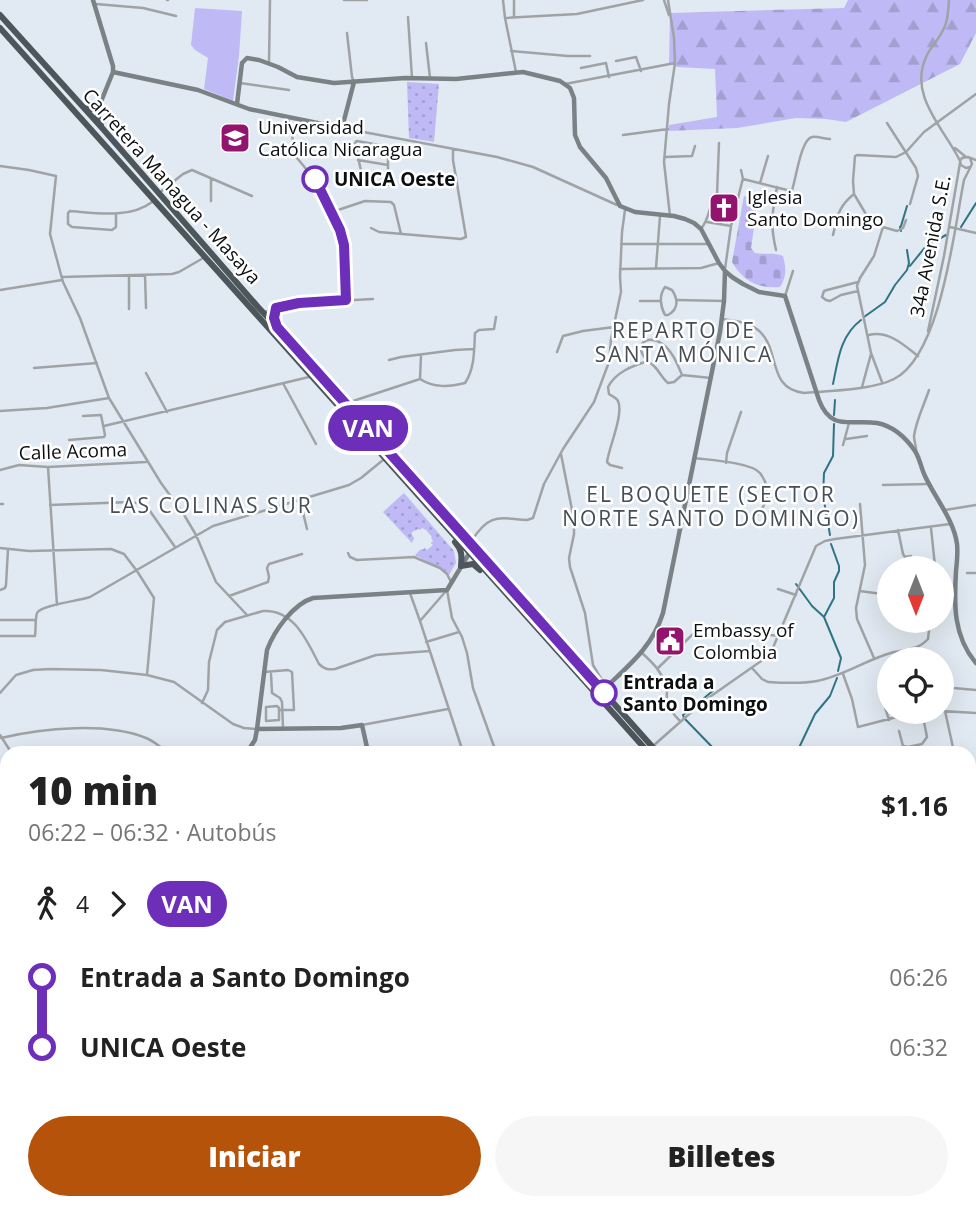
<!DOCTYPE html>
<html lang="es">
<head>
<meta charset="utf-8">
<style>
  :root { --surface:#fff; --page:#f6f6f6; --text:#222; --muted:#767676; --accent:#b45309 }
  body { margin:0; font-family:"Open Sans",sans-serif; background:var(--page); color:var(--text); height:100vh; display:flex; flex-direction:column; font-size:26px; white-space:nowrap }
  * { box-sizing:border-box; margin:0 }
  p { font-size:23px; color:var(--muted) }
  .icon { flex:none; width:38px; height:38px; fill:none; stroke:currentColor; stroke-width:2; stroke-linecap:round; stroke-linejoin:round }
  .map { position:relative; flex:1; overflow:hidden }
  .details { position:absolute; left:0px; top:746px; width:976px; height:464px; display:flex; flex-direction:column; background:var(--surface); border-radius:21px 21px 0 0; box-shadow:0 7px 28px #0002 }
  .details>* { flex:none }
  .badge { padding:0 14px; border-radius:23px; font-size:24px; line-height:46px }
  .needle { width:46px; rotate:180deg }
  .controls { position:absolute; left:877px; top:556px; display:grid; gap:14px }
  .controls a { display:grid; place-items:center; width:77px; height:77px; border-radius:50%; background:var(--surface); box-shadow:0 7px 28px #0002; font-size:35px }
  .map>.badge { position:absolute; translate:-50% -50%; box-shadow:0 0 0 4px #fff }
  .legs { display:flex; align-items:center; gap:10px; height:77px; padding:0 28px; font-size:23px }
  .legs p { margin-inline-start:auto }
  .headline { display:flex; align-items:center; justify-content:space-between; height:119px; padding:0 28px }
  h1 { font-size:38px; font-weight:800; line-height:52px }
  .action { display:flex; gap:14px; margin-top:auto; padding:14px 28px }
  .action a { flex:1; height:80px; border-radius:42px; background:var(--accent); color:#fff; font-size:28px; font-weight:800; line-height:80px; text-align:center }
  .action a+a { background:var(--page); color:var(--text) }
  ul { padding:0 28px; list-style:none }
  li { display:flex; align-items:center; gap:24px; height:70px; font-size:26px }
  li i { display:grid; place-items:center; width:10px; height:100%; margin:0 9px; background:currentColor }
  li i::after { content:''; width:18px; height:18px; margin:-9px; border:5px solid; border-radius:50%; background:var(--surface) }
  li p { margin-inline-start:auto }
  li:first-child i { background:linear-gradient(#0000 50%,currentColor 0) }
  li:last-child i { background:linear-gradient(currentColor 50%,#0000 0) }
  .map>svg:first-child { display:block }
  .grass { fill:url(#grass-tufts) }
  .forest { fill:url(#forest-firs) }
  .cemetery { fill:url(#cemetery-stones) }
  .park { fill:url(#park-dots) }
  .pitch { fill:#bfbaf5 }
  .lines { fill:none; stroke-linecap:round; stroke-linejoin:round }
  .stream { stroke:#307483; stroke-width:2 }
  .street { stroke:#9fa3a6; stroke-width:2.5 }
  .secondary { stroke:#7b8286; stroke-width:4.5 }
  .highway { stroke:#4d565b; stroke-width:6 }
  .line-1-casing { stroke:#fff; stroke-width:16 }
  .line-1 { stroke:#6d2fba; stroke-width:10 }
  .stop-1-dot { fill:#fff; stroke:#6d2fba; stroke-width:3.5 }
  .labels { text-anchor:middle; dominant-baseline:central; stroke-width:5; stroke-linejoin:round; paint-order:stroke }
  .poi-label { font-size:19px; fill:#0c0f12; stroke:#fff; text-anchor:start }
  .stop-label { font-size:19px; font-weight:bold; fill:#0c0f12; stroke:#fff; text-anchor:start }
  .street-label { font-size:19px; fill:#0c0f12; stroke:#fff }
  .neighbourhood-label { font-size:21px; letter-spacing:2px; fill:#464d54; stroke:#fff }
</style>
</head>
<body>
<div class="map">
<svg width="976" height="1209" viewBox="0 0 976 1209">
  <defs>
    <pattern id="grass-tufts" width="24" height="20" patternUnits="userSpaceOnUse" patternTransform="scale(1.75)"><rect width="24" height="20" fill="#bfbaf5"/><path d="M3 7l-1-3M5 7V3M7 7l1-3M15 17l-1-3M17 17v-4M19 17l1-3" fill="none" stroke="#a39fd1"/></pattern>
    <pattern id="forest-firs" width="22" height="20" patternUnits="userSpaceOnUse" patternTransform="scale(1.75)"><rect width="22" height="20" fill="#bfbaf5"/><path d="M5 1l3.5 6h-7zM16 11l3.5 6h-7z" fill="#a39fd1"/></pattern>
    <pattern id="cemetery-stones" width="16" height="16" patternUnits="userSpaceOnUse" patternTransform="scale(1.75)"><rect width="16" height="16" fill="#bfbaf5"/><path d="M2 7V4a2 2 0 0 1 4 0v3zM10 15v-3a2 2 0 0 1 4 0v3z" fill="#a39fd1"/></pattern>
    <pattern id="park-dots" width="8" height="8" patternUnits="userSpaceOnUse" patternTransform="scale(1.75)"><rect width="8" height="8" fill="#bfbaf5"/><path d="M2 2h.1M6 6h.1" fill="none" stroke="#a39fd1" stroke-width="1.8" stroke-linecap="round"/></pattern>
  </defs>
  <rect width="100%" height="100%" fill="#e1e9f2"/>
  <path class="grass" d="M976 1174V1209H890V1203L893 1202H970V1179Z"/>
  <path class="forest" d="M848 0H976V33L960 64 846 122 826 119 796 118 737 128 668 131 669 125 717 117 715 69 677 67 669 63 670 13 844 8Z
    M703 1202H784L785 1209H705Z"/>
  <path class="cemetery" d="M744 196 758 201 751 248 755 253C765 255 773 252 783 256 786 267 787 277 780 287 758 289 743 281 732 262Z"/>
  <path class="park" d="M407 82 439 84 434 142 409 138Z
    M404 493 454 551 456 563 449 575 442 569 415 555 421 549 422 550 425 548 427 550 433 545 431 543 433 541 431 538 432 537 426 530 422 528 420 530 418 529 412 532V535L414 538 412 543 383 512Z"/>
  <path class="pitch" d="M195 8 242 11 239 56 233 101 204 89 208 58 195 50 191 45Z"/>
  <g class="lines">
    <path class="stream" d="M961 227 976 203
      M901 231 900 227 901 226 907 206
      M910 266 926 246 946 235
      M864 317 885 302 895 285 907 270 909 263 907 250
      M833 384C838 360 840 336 861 320
      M834 415 835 400
      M830 535 823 495 824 473 833 456 834 424
      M796 584 812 606 824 617 841 658 838 671
      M824 617 834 598V582L839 571V566L831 544
      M714 690 683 715 684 718 717 752
      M797 752 815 714 830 696 837 678
      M713 1202 714 1209
      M24 1209V1207
      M720 1209 731 1202"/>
    <path class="street" d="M167 0H168
      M344 0H367
      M503 0 505 18 516 72
      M664 0 669 15
      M668 0 674 38 675 63 669 104 664 162 670 216
      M949 0C948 11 948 23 942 32 938 40 931 47 927 55 907 95 944 128 960 161
      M96 4 143 8 176 16
      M514 16V0
      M408 17 412 78
      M505 18 577 14 643 0
      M347 33 352 77 354 82
      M426 43 430 78
      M511 51 568 56H590
      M616 61 636 57 641 71
      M269 63 270 0
      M581 68 606 63 609 77
      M240 83 289 90
      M565 84 675 63
      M288 118 297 158 317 182 340 230 345 251 346 300
      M887 123 916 168 918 176 910 204
      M342 128 497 157 533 167 617 205
      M623 135 668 129
      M357 141 385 146 388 148V185L363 180 355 143Z
      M955 148 966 157
      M665 157 692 156 695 146
      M358 160 388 165
      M0 166 29 170 56 176 50 234 63 282 80 318 109 398 161 483 183 513 196 535 216 582 247 615
      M970 167 966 168 961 165 960 161 962 158 968 157 976 160
      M743 179 787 190H792C796 179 801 139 812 137 817 136 825 139 830 139
      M760 183 768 156
      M159 193 183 174 192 170 252 196
      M717 195 719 143
      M211 201V179
      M332 212 365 201 391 202 394 205 401 234
      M116 214V227L112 230 72 227 68 224V213L70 211C96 213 130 219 152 202
      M906 220 903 228 897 231 883 227 870 221 854 194 853 181 855 156 857 155 896 157 906 152 924 132 976 94
      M707 222 731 226
      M950 227 976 233
      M371 228 379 232 461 239 466 237 453 160V149
      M701 229C716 210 703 189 738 198
      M833 235C838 215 838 207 854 194
      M621 244H708
      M776 250C770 225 772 213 777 187
      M656 268 660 216
      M620 269 701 268 719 263
      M725 269 731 226 742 182 743 179 741 170
      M129 275V309
      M145 275 146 308
      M62 277 172 274 179 272 205 257
      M858 282 827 290 824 291 822 297 826 300 830 301 841 295 858 291
      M665 287 672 290C678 299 679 309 668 315H665C660 306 659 295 665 287Z
      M0 290 62 280
      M785 296 793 271
      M678 300 724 301
      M640 301H661
      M264 312 298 303 373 299
      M722 319C733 321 745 321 754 327 783 345 764 388 804 393 828 391 873 390 894 379 941 355 954 230 964 180L972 164 970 158
      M928 331 944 256 960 163
      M869 335C888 330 904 345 918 356
      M557 352 563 336 583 331 614 327
      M389 360 401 357 455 350 474 349
      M34 368 97 363
      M146 373 167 412
      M682 375C677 363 672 350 661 343 651 336 635 341 643 355 645 360 650 362 654 366 660 372 662 378 668 383L674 382 682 375 711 378
      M420 379 421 355
      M882 382 871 353 857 286 860 278 874 256 883 227
      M284 385 316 444
      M862 387 871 354
      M350 402 420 379C434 388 449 387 465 383 475 368 474 350 475 333L479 330 494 329 496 317
      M0 411 47 408 109 398
      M104 426 309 377
      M846 439 867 436
      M69 440 104 437 105 435 101 415 83 416
      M843 445 849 423
      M916 453C917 446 914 443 914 436 916 421 924 405 929 390
      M561 454 574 520V534L569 558 570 567 585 613 593 665 606 687
      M694 458C709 460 750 462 760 473 763 477 766 483 767 488 768 498 765 506 758 514
      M726 463 727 453 741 412
      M48 467 57 605
      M622 468 610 465 607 462C609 447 624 414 618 401 617 398 612 396 609 394L608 387C616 372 632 366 648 361
      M0 470 19 465 48 467 146 462
      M883 485 929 484
      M300 500 307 529
      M0 504H3
      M860 504 865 565 856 608 857 619 874 658
      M50 505 131 502C139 503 144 505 150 511L175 547
      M945 510 976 505
      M931 528 935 566
      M898 530 903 554 905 557 911 556
      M472 540C490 513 498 518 527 520L533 518 544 484 563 449 594 402 609 362 611 339 621 292 620 277 622 232 625 210
      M0 548 29 551 111 549 124 554 137 571 154 598 147 675
      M348 553 350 557 357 560 414 557 440 568 447 574 451 582
      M967 573H976
      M778 589 796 595
      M0 590 5 588 6 585 8 549
      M447 590 452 618 462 637 467 653 473 688 496 752
      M860 591 889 595
      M410 593 420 621 463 752
      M229 596 268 582 269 577 267 568 269 564 302 554
      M0 620H35
      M420 621 446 591
      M0 636H35C36 629 35 620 37 613 41 605 79 601 90 597L213 526 349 485 361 478 383 460
      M426 642 459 632
      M642 653C653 663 661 671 666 685 668 691 666 696 667 702 669 710 675 716 680 721
      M658 668 694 633 700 630 744 632 779 636
      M752 668 762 679 768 682C784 683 802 684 817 681 844 676 867 659 894 652 907 649 918 650 928 639L930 621
      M264 672 288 670 292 672 294 710H280
      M271 674 272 693 280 698 282 702 283 728
      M843 674 852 699 858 727 916 712
      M942 687 976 690
      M0 693 16 675 33 670 50 669 101 670 147 675 174 682 233 724 244 728 257 729
      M202 703 208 690 209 662 217 630 225 622 263 611C294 609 307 641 319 664 324 669 328 670 335 669L376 655 430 651
      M277 706 279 708V720L266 721V707Z
      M942 711 976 713
      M945 711 954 752
      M889 720 884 704V701L889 696
      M362 725 448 709
      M899 731 903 746 908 747 922 744 927 737 922 712
      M0 735 11 752
      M1 738C43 728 106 722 146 738 154 741 161 748 168 752
      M653 746 704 701 764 659 772 650 816 546 825 541 835 539 950 524
      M970 791 976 789
      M970 809 976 831
      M0 852 1 850
      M970 863 976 864
      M0 873 7 874
      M0 895 7 896
      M0 918 7 919
      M0 942 7 943
      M0 964 7 965
      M0 1007 7 1008
      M0 1032 7 1033
      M0 1055 7 1056
      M0 1077 7 1078
      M0 1099 7 1100
      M973 1099 976 1007
      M0 1123 4 1127 3 1151 7 1160
      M0 1175 7 1173
      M0 1202H7
      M14 1202 171 1205
      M269 1202 270 1209
      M290 1202V1209
      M311 1202 312 1209
      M331 1202 332 1209
      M350 1202 351 1209
      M421 1202V1209
      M449 1202V1209
      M486 1202V1209
      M537 1202V1209
      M675 1202 677 1209
      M693 1202 695 1209
      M252 1204V1209
      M515 1209V1207"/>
    <path class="secondary" d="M93 0 113 66V72L98 109
      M113 72 198 90 249 109 342 128 354 82
      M237 104 242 63 247 58 259 60 278 67 297 77 334 83 405 78 456 79 523 72 560 81 570 88 574 98 575 135 580 147 606 178 620 206 635 212 674 216 685 219 694 223 701 229 719 263 725 271 732 277 743 284 759 292 785 296 819 400C831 432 851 419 877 423 893 426 906 438 915 451 920 459 921 468 925 476 935 498 954 520 957 544 958 553 957 562 956 571 954 604 953 636 976 663
      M602 691C628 666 652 648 663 613L720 332 724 301 725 271
      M257 729 341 728 362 725 368 752
      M247 752 255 740 257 729 267 650C274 631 293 604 313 598L447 590 470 552
      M0 987 7 979
      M379 1202V1209
      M633 1202 634 1209"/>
    <path class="highway" d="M0 15 103 129 258 307 319 372 657 752
      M0 28 648 752
      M85 108 91 109 99 106 98 117 101 125
      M275 322 276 308
      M455 542C462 550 462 555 461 566L473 564 480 570
      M970 1100 976 1107
      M970 1112 976 1119"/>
  </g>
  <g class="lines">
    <g class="line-1-casing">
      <path id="line-1" d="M315 179 340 230 344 245 346 300 299 303 276 308 274 318 277 327 604 693"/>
    </g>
    <use href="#line-1" class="line-1"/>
  </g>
  <defs>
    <g id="university-square" transform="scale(1.575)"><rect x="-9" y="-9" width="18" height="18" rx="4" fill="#93146e" stroke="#fff"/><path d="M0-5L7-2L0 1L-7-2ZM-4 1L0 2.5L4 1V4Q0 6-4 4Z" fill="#fff"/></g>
    <g id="church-square" transform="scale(1.575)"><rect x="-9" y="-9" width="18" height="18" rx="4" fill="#93146e" stroke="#fff"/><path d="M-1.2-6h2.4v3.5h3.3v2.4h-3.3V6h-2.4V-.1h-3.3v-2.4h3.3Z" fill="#fff"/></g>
    <g id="civic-square" transform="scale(1.575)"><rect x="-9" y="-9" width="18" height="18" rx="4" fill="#93146e" stroke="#fff"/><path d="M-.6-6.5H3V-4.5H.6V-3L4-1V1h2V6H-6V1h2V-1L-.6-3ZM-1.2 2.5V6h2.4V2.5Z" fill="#fff"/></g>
  </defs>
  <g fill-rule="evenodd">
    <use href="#university-square" x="235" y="138"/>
    <use href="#church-square" x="724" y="208"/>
    <use href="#civic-square" x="670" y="641"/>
  </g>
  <g class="stop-1-dot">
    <circle cx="315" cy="179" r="12"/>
    <circle cx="604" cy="693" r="12"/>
  </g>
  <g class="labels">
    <g class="poi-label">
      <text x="258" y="127">Universidad<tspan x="258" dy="22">Católica Nicaragua</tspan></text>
      <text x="747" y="197">Iglesia<tspan x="747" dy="22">Santo Domingo</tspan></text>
      <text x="693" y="630">Embassy of<tspan x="693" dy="22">Colombia</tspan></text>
    </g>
    <g class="stop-label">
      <text x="334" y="179">UNICA Oeste</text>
      <text x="623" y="682">Entrada a<tspan x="623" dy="22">Santo Domingo</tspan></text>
    </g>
    <g class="street-label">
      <text transform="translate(172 186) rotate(48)">Carretera Managua - Masaya</text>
      <text transform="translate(930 246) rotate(-79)">34a Avenida S.E.</text>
      <text transform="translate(73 451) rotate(-2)">Calle Acoma</text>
    </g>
    <g class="neighbourhood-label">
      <text x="684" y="330">REPARTO DE<tspan x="684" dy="24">SANTA MÓNICA</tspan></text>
      <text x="711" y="494">EL BOQUETE (SECTOR<tspan x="711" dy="24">NORTE SANTO DOMINGO)</tspan></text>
      <text x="211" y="505">LAS COLINAS SUR</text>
    </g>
  </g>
</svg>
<div class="controls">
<a><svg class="needle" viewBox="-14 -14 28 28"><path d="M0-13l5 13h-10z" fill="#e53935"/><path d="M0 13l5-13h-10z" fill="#767676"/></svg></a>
<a><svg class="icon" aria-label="locate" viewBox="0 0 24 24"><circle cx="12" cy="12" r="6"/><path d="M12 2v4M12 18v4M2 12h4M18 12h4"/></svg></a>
</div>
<b class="badge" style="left:368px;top:428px;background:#6d2fba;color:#fff">VAN</b>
<section class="details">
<div class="headline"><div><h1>10 min</h1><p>06:22 – 06:32 · Autobús</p></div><b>$1.16</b></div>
<div class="legs"><svg class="icon" aria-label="walk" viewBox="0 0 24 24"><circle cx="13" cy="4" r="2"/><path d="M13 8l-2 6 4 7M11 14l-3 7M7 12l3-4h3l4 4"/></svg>4<svg class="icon" aria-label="forward" viewBox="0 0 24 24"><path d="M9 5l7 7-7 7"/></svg><b class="badge" style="background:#6d2fba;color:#fff">VAN</b></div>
<ul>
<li><i style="color:#6d2fba"></i><b>Entrada a Santo Domingo</b><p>06:26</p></li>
<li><i style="color:#6d2fba"></i><b>UNICA Oeste</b><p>06:32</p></li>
</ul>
<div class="action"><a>Iniciar</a><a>Billetes</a></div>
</section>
</div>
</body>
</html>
